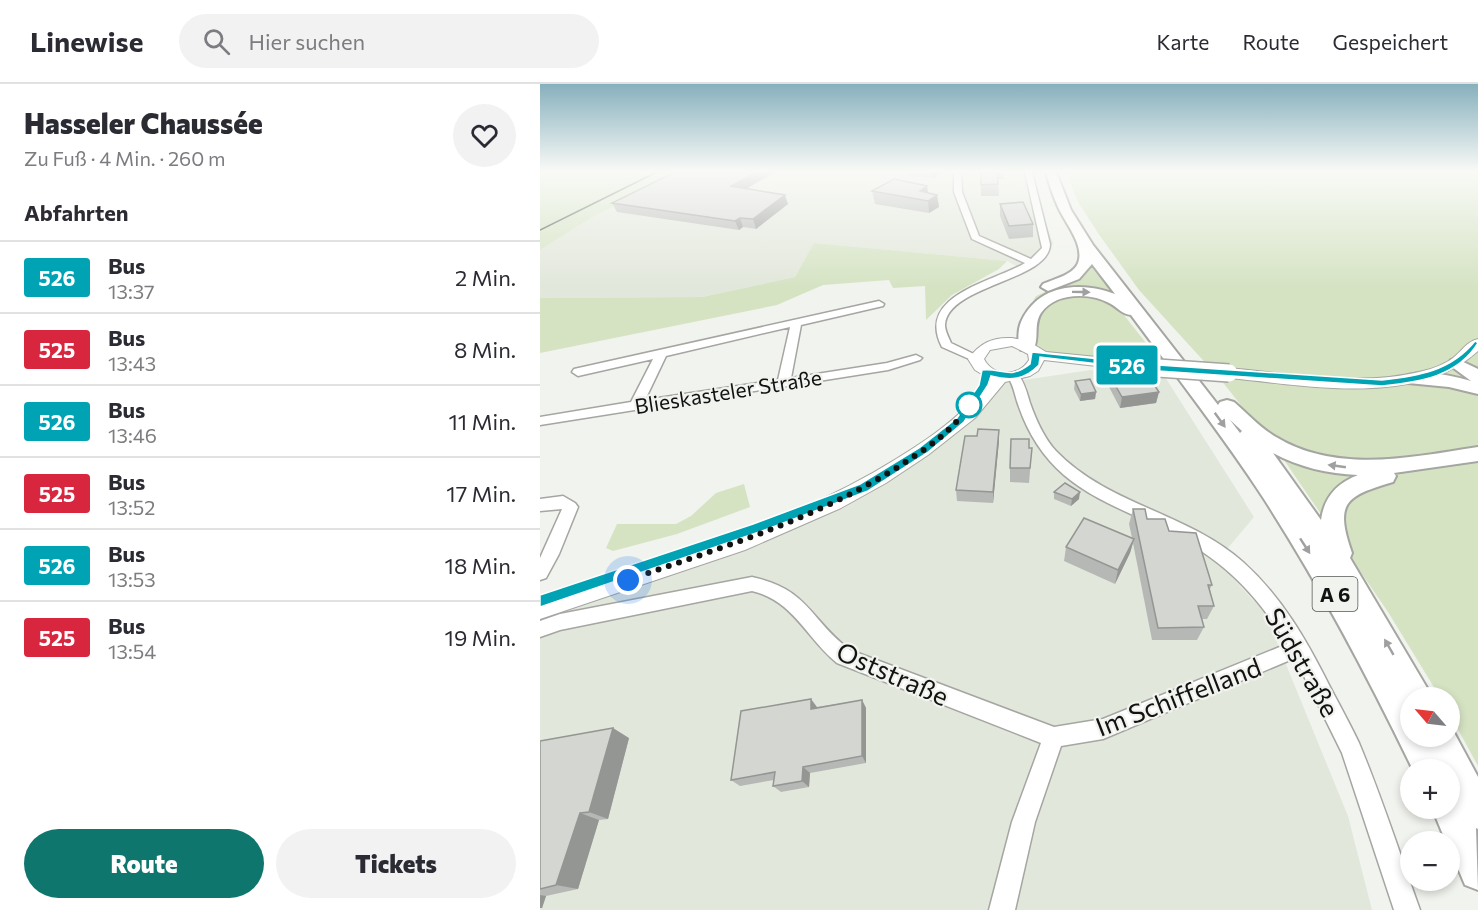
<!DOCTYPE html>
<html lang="de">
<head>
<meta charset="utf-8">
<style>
  :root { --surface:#fff; --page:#f2f2f3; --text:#2b2b33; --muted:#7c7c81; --line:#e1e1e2; --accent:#0f766e }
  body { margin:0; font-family:Commissioner,sans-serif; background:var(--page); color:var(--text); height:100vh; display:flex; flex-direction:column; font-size:22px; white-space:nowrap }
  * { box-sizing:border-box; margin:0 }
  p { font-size:20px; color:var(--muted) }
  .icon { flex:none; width:33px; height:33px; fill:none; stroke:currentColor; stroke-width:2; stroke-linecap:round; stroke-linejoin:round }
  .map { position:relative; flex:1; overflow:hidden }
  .panel { display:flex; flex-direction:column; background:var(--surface); width:540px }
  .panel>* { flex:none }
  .badge { padding:0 12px; border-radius:4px; font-size:21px; line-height:39px }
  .needle { width:39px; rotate:298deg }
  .fabs { position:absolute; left:860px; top:603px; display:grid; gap:12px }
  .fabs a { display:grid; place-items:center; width:60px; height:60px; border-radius:50%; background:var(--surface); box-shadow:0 3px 9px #0003; font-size:30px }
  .you { position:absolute; width:30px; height:30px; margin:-15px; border:4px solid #fff; border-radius:50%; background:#1a73e8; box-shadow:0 0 0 9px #1a73e833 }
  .map>.badge { position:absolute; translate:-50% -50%; box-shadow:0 0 0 3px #fff }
  h2 { padding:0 24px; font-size:22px; line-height:54px }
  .round { display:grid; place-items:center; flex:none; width:63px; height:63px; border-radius:32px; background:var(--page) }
  .headline { display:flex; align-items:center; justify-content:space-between; height:102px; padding:0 24px }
  h1 { font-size:28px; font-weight:800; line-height:45px }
  .cta { display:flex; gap:12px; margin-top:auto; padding:12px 24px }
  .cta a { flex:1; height:69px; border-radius:36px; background:var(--accent); color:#fff; font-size:24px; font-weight:800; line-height:69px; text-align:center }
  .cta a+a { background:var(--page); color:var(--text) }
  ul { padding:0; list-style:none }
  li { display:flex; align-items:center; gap:18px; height:72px; padding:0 24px; border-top:2px solid var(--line) }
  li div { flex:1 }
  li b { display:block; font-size:22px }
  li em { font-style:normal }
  li .badge { min-width:66px; font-weight:700; text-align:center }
  header { display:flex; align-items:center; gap:36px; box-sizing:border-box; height:84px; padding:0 30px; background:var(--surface); border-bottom:2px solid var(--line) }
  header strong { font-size:28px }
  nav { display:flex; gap:33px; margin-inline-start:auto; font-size:21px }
  .search { width:420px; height:54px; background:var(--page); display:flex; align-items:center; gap:15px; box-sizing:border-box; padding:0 21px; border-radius:33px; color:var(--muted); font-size:22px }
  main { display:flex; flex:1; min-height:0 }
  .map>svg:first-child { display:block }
  .built { fill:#e2e7db }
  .green { fill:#d5e3c3 }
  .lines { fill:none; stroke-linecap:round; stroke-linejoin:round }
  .minor-casing { stroke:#a5a6a2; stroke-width:3 }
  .major-casing { stroke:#a5a6a2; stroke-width:2 }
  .highway-casing { stroke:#a5a6a2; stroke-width:4 }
  .minor { fill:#fff; fill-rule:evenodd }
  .major { fill:#fff; fill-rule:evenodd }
  .highway { fill:#fff; fill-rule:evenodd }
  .rail { stroke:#4f504e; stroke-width:1.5 }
  .major-bridge-casing { stroke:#a5a6a2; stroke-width:20; stroke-linecap:butt }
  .major-bridge { stroke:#fff; stroke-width:17 }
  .wall { fill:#b6b8b5 }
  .shaded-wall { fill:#949693 }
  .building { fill:#d4d6d2; stroke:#949693; stroke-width:1.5 }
  .oneway { fill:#a0a0a0 }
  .line { fill:#00a3b4; stroke:#fff; stroke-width:1.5 }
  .walk { stroke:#111211; stroke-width:6; stroke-dasharray:0 10.8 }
  .stop-dot { fill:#fff; stroke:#00a3b4; stroke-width:3 }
  .labels { text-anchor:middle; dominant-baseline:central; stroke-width:4.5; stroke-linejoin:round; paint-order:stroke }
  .shield { fill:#f1f3ee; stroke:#545653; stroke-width:1.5 }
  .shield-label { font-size:20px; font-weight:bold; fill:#111211 }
  .street-label { font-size:21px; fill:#111211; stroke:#f1f3ee }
  .near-street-label { font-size:26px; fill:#111211; stroke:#f1f3ee }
</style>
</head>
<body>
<header>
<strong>Linewise</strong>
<div class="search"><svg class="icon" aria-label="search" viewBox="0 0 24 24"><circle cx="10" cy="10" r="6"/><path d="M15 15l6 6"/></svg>Hier suchen</div>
<nav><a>Karte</a><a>Route</a><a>Gespeichert</a></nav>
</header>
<main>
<section class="panel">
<div class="headline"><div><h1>Hasseler Chaussée</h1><p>Zu Fuß · 4 Min. · 260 m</p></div><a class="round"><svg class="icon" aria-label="heart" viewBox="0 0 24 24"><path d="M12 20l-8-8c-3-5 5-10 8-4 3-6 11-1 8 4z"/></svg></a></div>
<h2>Abfahrten</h2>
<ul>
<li><span class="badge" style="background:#00a3b4;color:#fff">526</span><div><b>Bus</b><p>13:37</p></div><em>2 Min.</em></li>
<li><span class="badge" style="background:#d7263d;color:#fff">525</span><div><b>Bus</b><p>13:43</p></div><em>8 Min.</em></li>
<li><span class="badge" style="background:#00a3b4;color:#fff">526</span><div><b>Bus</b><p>13:46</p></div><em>11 Min.</em></li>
<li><span class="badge" style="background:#d7263d;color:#fff">525</span><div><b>Bus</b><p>13:52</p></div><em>17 Min.</em></li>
<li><span class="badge" style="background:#00a3b4;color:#fff">526</span><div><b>Bus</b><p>13:53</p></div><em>18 Min.</em></li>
<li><span class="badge" style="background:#d7263d;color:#fff">525</span><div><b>Bus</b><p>13:54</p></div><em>19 Min.</em></li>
</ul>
<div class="cta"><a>Route</a><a>Tickets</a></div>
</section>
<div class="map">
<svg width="938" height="826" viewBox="0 0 938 826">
  <rect width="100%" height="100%" fill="#f1f3ee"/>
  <path class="built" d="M141 88H492L502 129 513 159 503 176 486 187 467 177 274 159 255 193 162 213 0 214V166L49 135Z
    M550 286 625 293 714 433 677 477 725 529 808 732 832 826H0V531L276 431 393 366 450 317 465 299Z"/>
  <path class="green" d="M0 88H141L49 135 0 166Z
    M526 88H938V682L909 629V614L900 613 848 528 744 376 681 296 599 206 558 149 538 118Z
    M274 159 467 177 459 185 412 211 386 236 385 202 353 204 349 196 283 201 237 221 0 269V214L162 213 255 193Z
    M550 178 579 214 511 209 501 214 488 226 496 212 536 194Z
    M545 211 567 216 580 226 621 278 508 269 491 260 501 222 520 213Z
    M204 400 210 423 137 450 73 467 66 464 77 440H136L151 432 176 409Z"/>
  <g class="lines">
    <g class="minor-casing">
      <path id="minor" d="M414 88H421L422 108 439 152 491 175 502 164 485 88H492L510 160C510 197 407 201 405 241 405 247 409 254 411 259L440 273 442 275 436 278 402 263C375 211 453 198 485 179L432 155 414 108Z
        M339 217 344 220 343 222 261 241 251 294 347 279 376 271 382 274 380 276 348 286 0 341V333L91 318 113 275 38 292 32 288 34 285ZM250 243 238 296 105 316 126 272Z
        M474 289 478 290C485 300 487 309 490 319 496 336 504 354 516 367 568 421 648 429 703 478 742 513 767 557 790 603 800 622 810 640 819 659 842 714 860 770 880 826H854L802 669 755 574 563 655 521 662 495 738 475 826H449L472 738 501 659 297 579C266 554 254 517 212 507L20 546 0 553V537L20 530 212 493C269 505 269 535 310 566L514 643 563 635 747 560C714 505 678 472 621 444 588 428 552 415 524 391 503 373 488 349 479 323 475 313 474 302 468 293Z
        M23 412 35 419 38 423 19 470 6 494 0 496V474L22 425 0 427V415Z"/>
    </g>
    <g class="major-casing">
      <path id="major" d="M472 254 488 257 506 268 618 279 626 284 618 289 504 276 498 287 490 292 465 298 435 334 388 371 346 399 301 424 205 466 0 535V515C121 476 247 443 356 375 382 359 408 342 429 320 437 312 443 303 450 295L435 286 428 275C440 259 452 253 472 254ZM472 262 488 270 489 276C479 293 453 293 444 275L450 266Z
        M938 255V267C876 324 766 301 689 294L681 289 689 284C752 290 821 303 883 287 892 285 905 280 913 274 921 268 927 257 938 255Z"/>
    </g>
    <g class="highway-casing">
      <path id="highway" d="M506 88H516L531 126 553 161 678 321 680 318 687 316 694 318C708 330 720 344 736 353 797 390 872 373 938 363V377L854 389 856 392 853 398C806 412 794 418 812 469L810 474 893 614H870V652H909L910 641 938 693V745L936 744 938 806 925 801 909 763V758H906L892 724H909V686H873C828 593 780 502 724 415 683 352 636 292 591 231 582 230 578 224 571 220 551 208 515 208 501 229 493 241 500 255 493 266H481C477 259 478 245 481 238 498 200 540 197 575 210L552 180 539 195 508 207 501 203 503 200C514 195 533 191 538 179 545 161 525 139 518 123 513 112 509 100 506 88ZM688 334 702 347 700 349 690 336ZM733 369C759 383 788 390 818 391 797 399 784 413 781 436Z
        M917 275 938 285V310L909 303 868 299 865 295 868 291C887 286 912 292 931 297L908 280 911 276Z"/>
    </g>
    <use href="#minor" class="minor"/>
    <use href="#major" class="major"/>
    <use href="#highway" class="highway"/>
    <path class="rail" d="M0 146 117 88"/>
    <g class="major-bridge-casing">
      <path id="major-bridge" d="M618 284 689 289"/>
    </g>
    <use href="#major-bridge" class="major-bridge"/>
  </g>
  <path class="wall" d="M135 88H235L206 105 248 120 216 145 203 143 199 146 77 128 72 119Z
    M369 88H401L394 94 369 92Z
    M441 88H464V95H458L459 112H441Z
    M332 107 397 111 399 123 389 129 335 120Z
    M460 120 493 140V153L469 155 460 132Z
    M570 292 619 308 616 319 580 324 569 303Z
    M535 297 556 308 555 315 540 317 534 305Z
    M459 357 453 419 417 417 416 406Z
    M489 364H492L489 399 470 398V384Z
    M514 408 539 415 531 422 514 415Z
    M593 425 607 435 629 447 672 501 670 505 674 522 667 535H662L664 543 657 556H612L593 459 590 469 575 500 524 477 526 463 592 454 589 440Z
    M322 616 326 624V679L270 689 269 703 241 708 233 702 234 696 200 702 191 696 277 623Z
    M89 654 68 735 59 736 38 805 6 812 2 824H0V657Z"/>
  <path class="shaded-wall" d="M217 88H235L195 111 191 102Z
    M393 88H401L394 94Z
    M387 102 389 115 380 107Z
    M245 111 248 120 216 145 213 135Z
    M397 111 399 123 389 129 388 117Z
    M200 134 203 143 199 146 195 137Z
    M556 308 555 315 540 317 541 310Z
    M619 308 616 319 580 324 582 313Z
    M459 346V357L453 419V408Z
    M540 408 539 415 531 422 532 415Z
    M594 455 590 469 575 500 578 486Z
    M271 615 277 623V633L271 625Z
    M322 616 326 624V679L322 672Z
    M73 644 89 654 68 735 49 728Z
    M263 683 270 689 269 703 262 697Z
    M40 729 59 736 38 805 16 801Z
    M0 811 6 812 2 824H0Z"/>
  <path class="building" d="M135 88H217L191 102 245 111 213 135 200 134 195 137 72 119Z
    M441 88H457L458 100 441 101Z
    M354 95 387 102 380 107 397 111 388 117 332 107Z
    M483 118 493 140 469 142 460 120Z
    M605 287 619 308 582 313 570 292Z
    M550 295 556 308 541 310 535 297Z
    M438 345 459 346 453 408 416 406 425 352H437Z
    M471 355H489V364H492L490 384H470Z
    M525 399 540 408 532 415 514 408Z
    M593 425H605L607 435H625L629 447 656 449 672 501H668L674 522H658L664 543 618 544Z
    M544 434 594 455 578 486 526 463Z
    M271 615V625L322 616V672L263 683 262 697 233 702 235 688 191 696 201 627Z
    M73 644 49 728 40 729 16 801 0 805V657Z"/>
  <defs><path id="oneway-solid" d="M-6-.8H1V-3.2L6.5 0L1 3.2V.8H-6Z" transform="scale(1.5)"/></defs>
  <g class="oneway">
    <use href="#oneway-solid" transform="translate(541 208) rotate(1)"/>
    <use href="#oneway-solid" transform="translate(680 336) rotate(54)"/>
    <use href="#oneway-solid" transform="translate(797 382) rotate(-172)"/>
    <use href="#oneway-solid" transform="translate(765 462) rotate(57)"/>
    <use href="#oneway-solid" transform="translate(849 563) rotate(-120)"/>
  </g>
  <linearGradient id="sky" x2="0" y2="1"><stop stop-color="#87b0bd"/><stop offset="0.43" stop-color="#f9faf7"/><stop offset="1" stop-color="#f9faf7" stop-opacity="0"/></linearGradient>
  <rect width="938" height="203" fill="url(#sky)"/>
  <path class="line" d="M935 257 938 259C918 292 881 298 842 302L618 287 500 273 499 281C485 296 470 297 451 292L448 301 424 338 387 369 328 407 222 447 0 523V511L213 440 320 400 379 364 417 334 439 301 442 286C463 284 470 296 490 280L492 268 618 281 842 296C878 292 911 287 935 257Z"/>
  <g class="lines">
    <path class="walk" d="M88 496C185 462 287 432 373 373 396 358 414 344 429 321"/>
  </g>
  <circle class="stop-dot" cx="429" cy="321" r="12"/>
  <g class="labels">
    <rect class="shield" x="772.5" y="493" width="45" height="34" rx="4.5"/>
    <g class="shield-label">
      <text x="795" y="510">A 6</text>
    </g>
    <g class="street-label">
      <text transform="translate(188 307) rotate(-9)">Blieskasteler Straße</text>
    </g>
    <g class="near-street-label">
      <text transform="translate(763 578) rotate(60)">Südstraße</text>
      <text transform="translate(353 589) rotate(24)">Oststraße</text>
      <text transform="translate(638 612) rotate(-21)">Im Schiffelland</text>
    </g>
  </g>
</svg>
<div class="fabs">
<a><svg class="needle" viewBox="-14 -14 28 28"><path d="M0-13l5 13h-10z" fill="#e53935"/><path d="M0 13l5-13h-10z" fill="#7c7c81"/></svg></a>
<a>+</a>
<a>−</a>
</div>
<div class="you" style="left:88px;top:496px"></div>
<b class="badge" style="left:587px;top:281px;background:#00a3b4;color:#fff">526</b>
</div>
</main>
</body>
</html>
